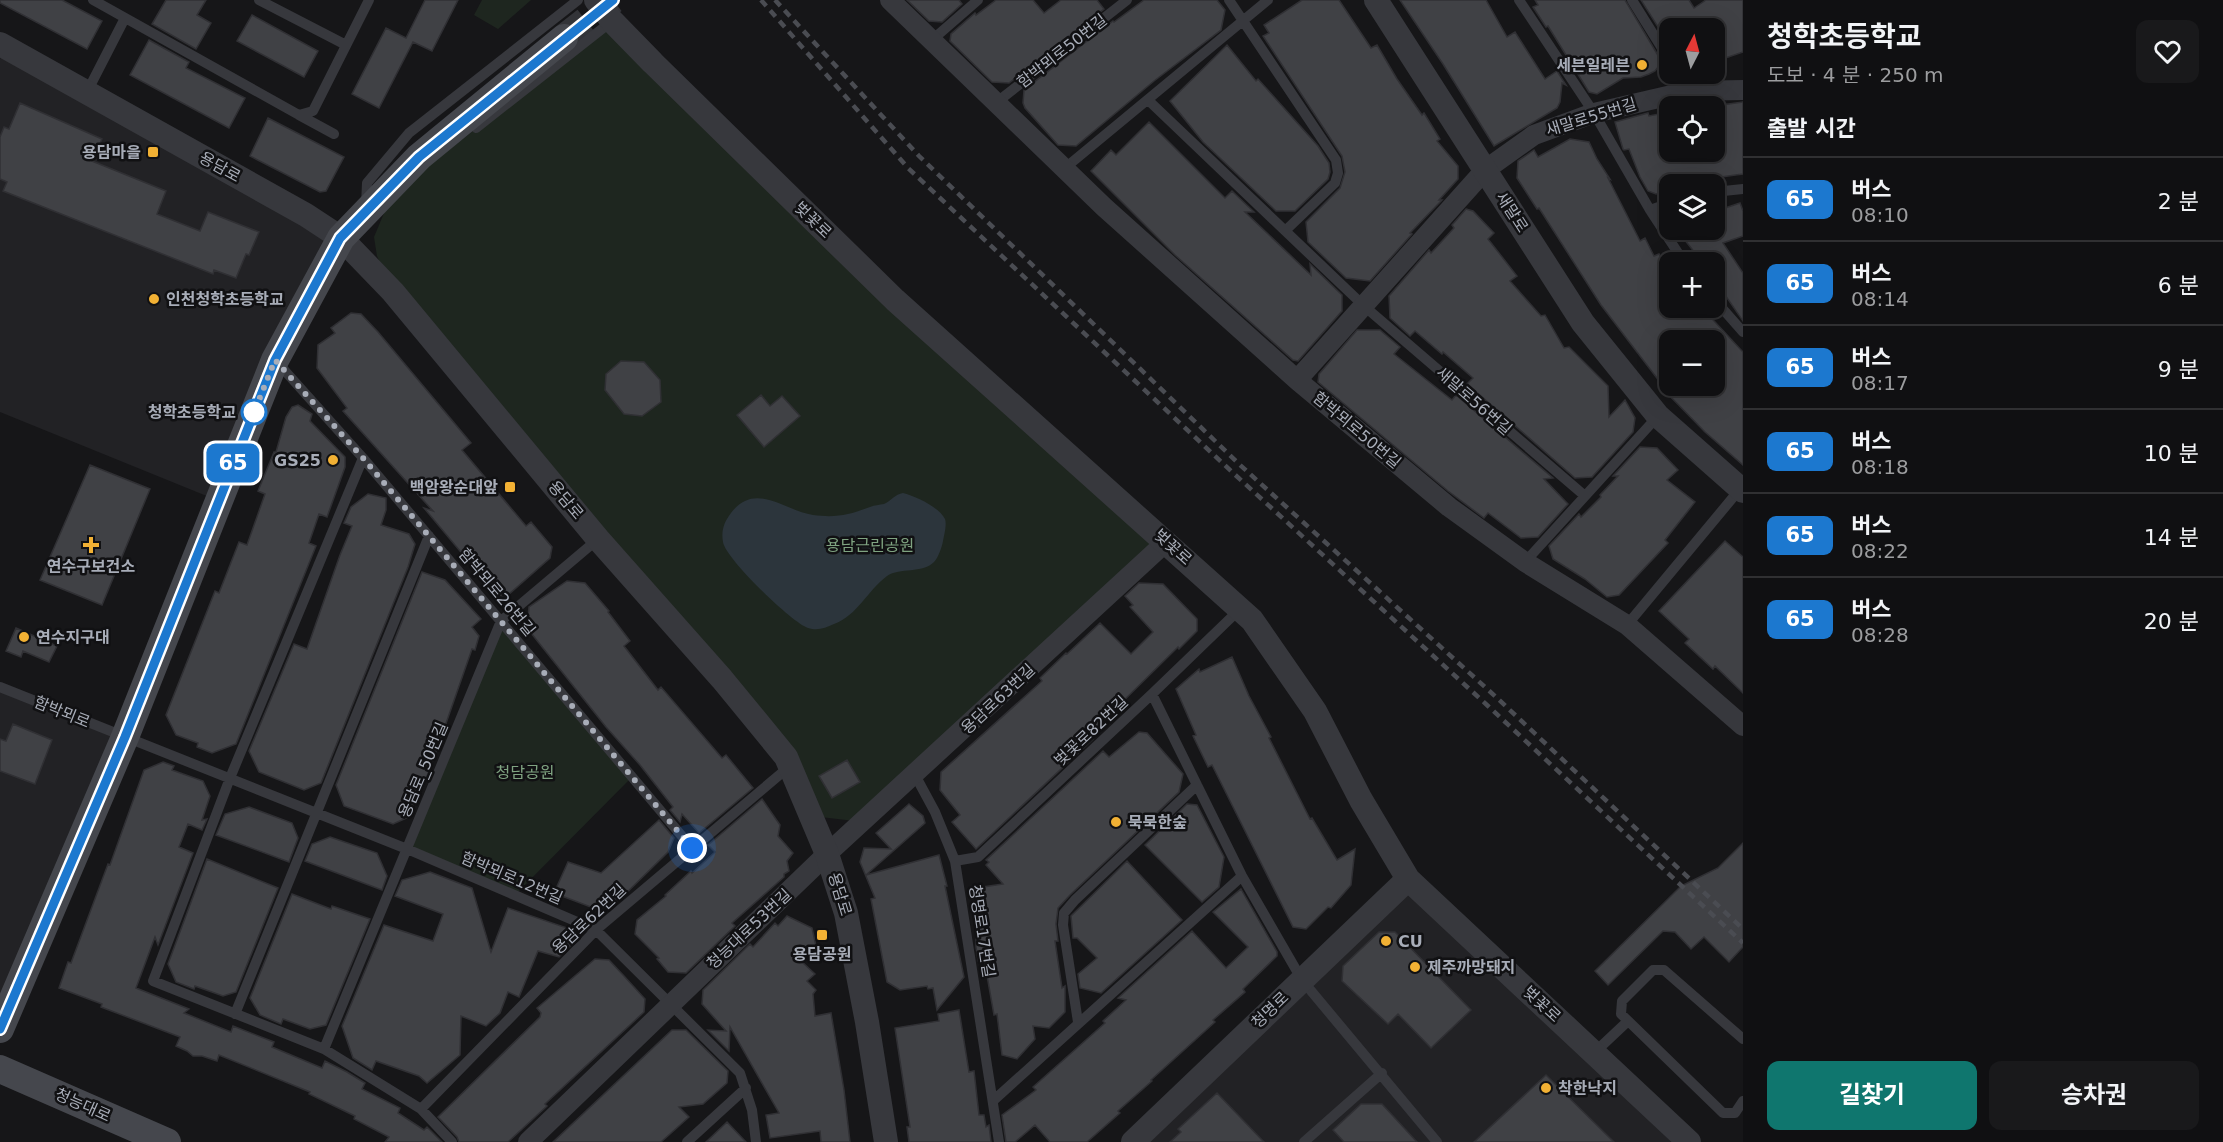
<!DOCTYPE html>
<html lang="ko">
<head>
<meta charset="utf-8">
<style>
  :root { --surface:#101012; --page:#19191b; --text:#f1f3f6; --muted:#9c9d9f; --line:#303032; --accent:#0f766e }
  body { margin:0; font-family:"DejaVu Sans","Noto Sans KR",sans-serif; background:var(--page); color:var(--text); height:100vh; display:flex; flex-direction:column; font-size:22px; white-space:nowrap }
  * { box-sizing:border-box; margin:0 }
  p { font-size:20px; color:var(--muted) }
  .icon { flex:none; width:33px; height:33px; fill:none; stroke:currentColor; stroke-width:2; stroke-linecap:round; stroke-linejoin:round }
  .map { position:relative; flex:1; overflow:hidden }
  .panel { display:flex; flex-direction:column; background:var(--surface); width:480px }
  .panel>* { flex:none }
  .badge { padding:0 12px; border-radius:9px; font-size:21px; line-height:39px }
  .needle { width:39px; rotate:6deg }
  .controls { position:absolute; left:1659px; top:18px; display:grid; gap:12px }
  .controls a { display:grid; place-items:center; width:66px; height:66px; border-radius:12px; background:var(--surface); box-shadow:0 6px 24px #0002,0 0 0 2px var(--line); font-size:30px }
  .you { position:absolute; width:30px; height:30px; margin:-15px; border:4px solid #fff; border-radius:50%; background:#1a73e8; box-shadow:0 0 0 9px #1a73e833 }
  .map>.badge { position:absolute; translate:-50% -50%; box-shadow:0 0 0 3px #fff }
  h2 { padding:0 24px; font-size:22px; line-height:54px }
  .round { display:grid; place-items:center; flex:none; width:63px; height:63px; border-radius:12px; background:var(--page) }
  .headline { display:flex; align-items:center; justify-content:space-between; height:102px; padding:0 24px }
  h1 { font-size:28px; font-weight:700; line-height:45px }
  .primary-button { display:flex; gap:12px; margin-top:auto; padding:12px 24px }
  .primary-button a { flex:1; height:69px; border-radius:12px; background:var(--accent); color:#fff; font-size:24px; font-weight:700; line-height:69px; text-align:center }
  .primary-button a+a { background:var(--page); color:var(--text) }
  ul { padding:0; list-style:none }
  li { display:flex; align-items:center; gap:18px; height:84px; padding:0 24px; border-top:2px solid var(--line) }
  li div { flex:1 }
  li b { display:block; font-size:22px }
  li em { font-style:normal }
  li .badge { min-width:66px; font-weight:700; text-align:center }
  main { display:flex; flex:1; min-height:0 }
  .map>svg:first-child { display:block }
  .built { fill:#222225 }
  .green { fill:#1e261f }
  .water { fill:#2c353c }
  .building { fill:#404145; stroke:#303034; stroke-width:1.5; fill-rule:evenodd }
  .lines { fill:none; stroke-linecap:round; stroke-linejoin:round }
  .secondary-tunnel { stroke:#333438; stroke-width:28; stroke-dasharray:28 14; stroke-linecap:butt }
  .service { stroke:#37383d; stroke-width:10 }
  .minor { stroke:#37383d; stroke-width:20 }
  .tertiary { stroke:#37383d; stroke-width:24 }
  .secondary { stroke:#45474d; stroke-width:28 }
  .rail { stroke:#4a4c52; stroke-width:4.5; stroke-dasharray:8 6; stroke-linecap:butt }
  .line-casing { stroke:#fff; stroke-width:14 }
  .line { stroke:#1c78cf; stroke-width:9 }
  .walk { stroke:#a8adb8; stroke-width:6; stroke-dasharray:0 10.8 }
  .poi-dot { fill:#f2b134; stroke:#111113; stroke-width:2 }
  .stop-dot { fill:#fff; stroke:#1c78cf; stroke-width:3 }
  .labels { text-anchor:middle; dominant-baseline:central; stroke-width:5; stroke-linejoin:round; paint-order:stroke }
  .street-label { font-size:16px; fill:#a8adb8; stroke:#111113 }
  .poi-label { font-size:16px; font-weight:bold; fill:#a8adb8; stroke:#111113; text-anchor:start }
  .stop-label { font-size:16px; font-weight:bold; fill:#a8adb8; stroke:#111113; text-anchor:end }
  .park-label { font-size:16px; fill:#7fa381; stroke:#111113 }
</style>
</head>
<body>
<main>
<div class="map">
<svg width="1743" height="1142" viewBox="0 0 1743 1142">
  <rect width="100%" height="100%" fill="#161618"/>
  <path class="built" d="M6 47 341 238 219 501 0 412V59Z
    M0 687 125 737 0 1007Z
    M1408 879 1689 1142H1127Z"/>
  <path class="green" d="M482 0H531L498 29 474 15Z
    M612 21 1166 542 863 822 812 816 790 765 393 292 377 256 374 237 387 206 430 165Z
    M501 621 632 777 515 895 407 849Z"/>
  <path class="water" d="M903 493C915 496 939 507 945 519 947 525 944 535 943 541 942 547 938 558 934 562 922 574 900 567 887 576 867 591 858 615 834 624 825 628 818 631 808 628 792 623 725 558 723 542 721 531 724 522 731 513 755 481 783 510 813 515 836 518 849 515 870 507 875 505 879 505 884 504 891 501 895 494 903 493Z"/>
  <path class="building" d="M0 0H62L102 21 87 49 0 3Z
    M166 0H206L197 15 211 23 196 49 152 24Z
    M425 0H458L432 51 413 42 379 108 352 94 386 28 406 38Z
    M907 0H959L962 4 942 22 929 21Z
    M996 0H1033L1044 13 1061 0H1097L1104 9 1009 83 992 82 950 41 951 34 975 13 976 15Z
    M1144 0H1217L1225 10 1221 30 1154 81 1076 146 1058 145 1025 108 1023 103 1024 90 1113 21 1114 22Z
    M1302 0H1339L1371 48 1377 45 1397 79 1422 115 1424 113 1440 139 1437 141 1458 166V179L1439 200H1442L1410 233 1412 234 1370 281 1346 278 1308 242 1306 222 1340 188 1345 172 1342 156 1263 36 1269 33 1264 25Z
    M1400 0H1486L1507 37 1515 32 1545 79 1557 71 1566 85 1562 83 1560 102 1557 108 1494 146 1443 64Z
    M1535 0H1625L1662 62 1655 71 1649 74 1641 77 1623 78 1597 94 1589 92 1548 26 1546 27 1533 7 1538 5Z
    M1641 0H1689L1694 8 1706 0H1743V52L1714 62V28H1670V46Z
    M252 15 318 51 304 77 237 41Z
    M149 40 189 62 186 68 245 98 229 128 130 75Z
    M1227 45 1256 81 1258 79 1318 146 1329 163 1330 172 1328 179 1295 211H1276L1203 142 1170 101Z
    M1743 102V174L1670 184V190L1656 194 1648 191 1640 177 1629 149 1624 150 1623 149 1615 122 1648 113 1649 116 1670 112V154L1686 152H1714V106Z
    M20 103 102 139 92 161 166 191 157 214 200 231 208 212 259 232 249 255 246 254 236 278 214 270 213 274 3 191 7 182 0 179V137L4 127 9 129Z
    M268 118 344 157 326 191 320 192 250 156Z
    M1149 122 1225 198 1232 191 1254 212H1245L1311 275 1310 264 1342 295V311L1298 361 1293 360 1175 255 1091 171 1111 150 1116 155Z
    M1570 139 1589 142 1597 159 1610 179 1608 178 1640 241 1645 238 1654 256 1659 254 1670 272V308H1702L1743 352V465L1705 432 1660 386H1663L1601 305 1539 208 1537 209 1517 178 1518 161 1534 150 1538 157ZM1670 340H1714V386H1670Z
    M1740 203 1743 211V236L1723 243 1743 273V321L1714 279V262H1702L1677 230H1726L1719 210Z
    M1466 209 1473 211 1494 233 1488 239 1517 276 1510 281 1541 316 1545 315 1564 348 1569 347 1608 386 1609 417 1625 400 1635 418 1633 432 1592 477 1575 478 1467 384 1473 378 1443 352 1442 354 1415 331 1410 336 1390 318 1389 296 1429 250 1431 253 1454 228 1452 225Z
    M351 313 361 314 378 332 471 443 462 450 526 526 531 522 552 547 550 558 507 596 497 595 465 557 424 508 433 511 343 411 347 408 317 368 318 345 335 333 331 328Z
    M1357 330H1380L1400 347 1394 354 1452 400 1456 395 1553 478 1544 479 1568 504 1538 537 1521 538 1488 513 1484 518 1448 491 1318 382 1319 374Z
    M621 361 644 362 660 380 661 402 642 416 624 414 605 390 606 374Z
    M761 395 770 406 782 396 800 416 764 447 737 415Z
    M298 405 312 414 310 421 345 457V467L327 517 319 514 309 543 316 546 236 744 212 753 197 747 198 743 176 735 166 715 215 591 219 593 239 542 247 545 265 494 258 491 274 452H276L286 417 292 407Z
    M1640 447 1657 448 1678 470 1667 480 1695 502 1665 540 1668 543 1619 595 1607 597 1585 579 1553 559 1549 546 1579 514 1581 517 1601 497 1600 495 1618 476H1613Z
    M90 465 150 489 102 605 40 580Z
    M368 494 386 498V510L381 525 409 534 415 544 408 567 321 783 304 790 259 772 249 751 294 644 307 649 340 555 352 526 344 523 351 507Z
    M1725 541 1743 557V693L1715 666 1713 669 1685 643 1689 639 1659 611Z
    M422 572 445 580 481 619 472 627 479 636 475 650 472 649 436 752 423 787 420 786 409 817 393 824 344 806 336 785Z
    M567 581 585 583 609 611 608 612 630 641 624 646 658 690 661 687 722 758 726 755 753 788 699 833 682 814 680 822 670 810 673 807 640 765 606 727 527 628 529 607Z
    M1139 583 1163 584 1197 619V631L1179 649 1178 647 1106 718 1089 736 1093 739 976 849 952 822 960 815 940 790 941 772 1042 681 1040 678 1066 653 1067 654 1100 623 1131 654 1153 632 1130 607 1133 605 1125 596Z
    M16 628 57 646 49 662 23 651 21 657 6 651Z
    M1232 657 1249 696 1271 737 1269 738 1310 819 1312 818 1337 860 1355 849 1351 885 1331 908 1328 907 1306 929 1293 927 1212 765 1208 767 1193 736 1196 735 1176 689 1199 669 1200 672Z
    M13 724 52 740 35 784 0 771V739L6 741Z
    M1139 732 1147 733 1183 774 1179 792 1070 895 1058 908 1056 924 1058 941H1055L1062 988 1065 986V1012L1049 1028 1033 1026 1035 1039 1017 1059 1002 1055 997 1014 994 1015 983 953 978 960 976 947V888L1003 884 986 865 989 862 986 860 1103 751 1109 757Z
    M847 760 860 782 832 798 819 776Z
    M163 762 174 766 172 770 203 781 210 796 202 820 207 819 202 830 188 824 179 847 193 853 158 945 155 937 136 988 189 1009 184 1013 231 1032 233 1026 274 1042 272 1047 322 1068 325 1061 347 1072 365 1083 362 1089 400 1108 398 1113 424 1130 427 1127 442 1142H385L389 1137 354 1119 355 1116 309 1094 310 1092 219 1055 217 1061 202 1056H193L187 1051 176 1046 180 1037 101 1007 102 1004 59 988 68 962 71 963 108 864 110 865 144 770Z
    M762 799 780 825 778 836 793 853 787 861 789 871 784 874V877L732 923 735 926 686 973 668 972 657 959 659 958 635 934 637 920 666 896 665 895 691 871 692 873 715 852 708 845Z
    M909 804 923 816 925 823 866 875 939 855 947 886H945L964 977 937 1010 933 988 928 989 927 986 900 990 887 982 871 899 875 898 860 862 864 848 891 849 876 833Z
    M1187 804 1197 805 1224 857 1219 887 1202 902 1145 845Z
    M249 807 292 823 298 838 289 862 216 835 225 814Z
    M659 820 674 838 668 852 613 906 596 909 554 893 568 862 601 873Z
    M330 837 377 853 387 876 382 890 305 861 312 844Z
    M1743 843V947L1729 962 1704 937 1691 949 1675 932 1663 931 1608 985 1595 971 1681 886 1718 868Z
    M207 859 278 888 236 992 223 996 195 986 194 989 176 982 168 964Z
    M1127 861 1182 920 1101 993 1080 988 1078 974 1097 958 1077 938H1073L1071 916Z
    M430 872 472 888 491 952 508 908 567 928 572 944 559 957 538 951 519 997 508 992 500 1013 486 1026 461 1016 460 1055 427 1083 419 1076 376 1061 372 1070 353 1058 342 1026 384 925 433 941 443 914 395 896 402 880Z
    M1241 889 1277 952V956L1243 989 1245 992 1213 1020 1215 1022 1151 1080 1152 1081 1118 1111 1120 1113 1087 1142H1050L1035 1125 1015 1142H1006L1002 1115 1036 1090 1033 1087 1105 1023 1103 1021 1126 1000 1118 998 1192 931 1226 968 1248 947 1213 912Z
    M292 894 331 909 332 906 370 919 326 1025 310 1029 283 1019 281 1024 260 1015 250 998Z
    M787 916 812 928 816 946 801 961 815 974 807 981 816 990 813 994 815 1016 831 1013 844 1090 850 1142H821L820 1131 770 1138 766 1115 779 1113 730 1027 729 1051 708 1030 726 1031 702 1004 703 990 750 944 753 947 775 923 778 926Z
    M1379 932H1395L1471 1010 1431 1048 1398 1014 1388 1024 1342 981 1343 966Z
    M595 959 609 960 624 976 645 999 644 1012 545 1104 547 1106 508 1142H459L457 1137 438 1117 540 1017 541 1013 537 1008Z
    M959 1010 969 1072 974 1071 979 1115H984L986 1127 989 1125 991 1142H909L907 1127H910L895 1028 939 1021 938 1014Z
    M672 1030H686L728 1071 727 1083 703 1104 679 1107 689 1117 661 1142H553Z
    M1546 1075 1614 1142H1474Z
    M1217 1093 1264 1142H1170L1181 1132 1178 1129Z
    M1361 1104H1382L1417 1142H1344L1333 1130Z
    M727 1122 746 1142H706Z"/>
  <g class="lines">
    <path class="secondary-tunnel" d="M564 38 613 0"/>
    <path class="service" d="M93 0 299 115 313 111 369 0
      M259 0 346 45
      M1229 0 1336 160 1338 173 1335 183 1286 230
      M1519 0 1594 113 1650 210 1684 262
      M1632 0 1670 61
      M932 40 978 0
      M1677 74 1689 91
      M87 92 125 18
      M1148 100 1364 306 1585 496
      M997 102 1127 0
      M299 115 334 134
      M476 128 612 21
      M1065 168 1268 0
      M1714 192 1743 189
      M366 205 367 183 409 133 578 0
      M1650 210 1670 203
      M1714 299 1743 332
      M277 362 363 458 692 848
      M363 458 230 778 153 981 324 1049 421 1109 452 1142
      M1525 562 1658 416
      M1627 625 1740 489
      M0 687 407 849 596 930 740 1073 752 1110 756 1142
      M1152 694 1242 876 1302 980 1437 1142
      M915 775 935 812 955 861 999 1142
      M955 861 978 857 1152 694 1240 609
      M235 1014 429 536
      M1078 1022 1063 925 1064 913 1075 900 1197 785
      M1743 1039 1664 970H1653L1622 1001 1621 1014 1723 1113H1735L1743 1101
      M324 1049 501 621 598 539
      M1594 1053 1628 1021
      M994 1100 1242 876
      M421 1109 596 930 790 766
      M687 1142 746 1088
      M1304 1142 1382 1073"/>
    <path class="minor" d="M890 0 1104 207 1297 380 1449 507 1525 562 1627 625 1743 726
      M1297 380 1485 170 1534 135 1594 113 1689 91 1743 90
      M528 1142 827 854 1166 542"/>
    <path class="tertiary" d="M596 0 612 21 653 63 895 300 1252 620 1315 711 1361 800 1408 879 1689 1142
      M1376 0 1583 323 1658 416 1743 491
      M0 44 306 215 341 238 393 292 598 539 722 679 786 757 827 854 846 913 867 1022 886 1142
      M1133 1142 1408 879"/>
    <path class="secondary" d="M0 1029 125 737 275 360 341 238 419 157 564 38
      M0 1069 167 1142"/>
    <path class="rail" d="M761 0 908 168 1231 471 1488 706 1743 943
      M775 0 919 156 1239 464 1496 697 1743 929"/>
  </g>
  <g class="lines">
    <g class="line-casing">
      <path id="line" d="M0 1029 125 737 275 360 340 238 419 157 613 0"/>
    </g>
    <use href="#line" class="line"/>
    <path class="walk" d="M254 412 251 420 275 360 363 458 692 848"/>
  </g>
  <g class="poi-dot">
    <circle cx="1642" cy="65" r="6"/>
    <rect x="147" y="146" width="12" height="12" rx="3"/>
    <circle cx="154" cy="299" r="6"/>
    <circle cx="333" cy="460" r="6"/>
    <rect x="504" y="481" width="12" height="12" rx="3"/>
    <path d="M88 536h6v6h6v6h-6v6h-6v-6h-6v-6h6z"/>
    <circle cx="24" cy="637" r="6"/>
    <circle cx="1116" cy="822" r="6"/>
    <rect x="816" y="929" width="12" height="12" rx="3"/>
    <circle cx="1386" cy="941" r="6"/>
    <circle cx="1415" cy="967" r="6"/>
    <circle cx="1546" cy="1088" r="6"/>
  </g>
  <circle class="stop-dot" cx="254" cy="412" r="12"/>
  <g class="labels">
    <g class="street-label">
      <text transform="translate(1062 51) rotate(-38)">함박뫼로50번길</text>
      <text transform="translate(1591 117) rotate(-17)">새말로55번길</text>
      <text transform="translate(220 167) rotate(29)">용담로</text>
      <text transform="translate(1512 212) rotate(57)">새말로</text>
      <text transform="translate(813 220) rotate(44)">벚꽃로</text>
      <text transform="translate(1474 401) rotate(41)">새말로56번길</text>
      <text transform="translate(1357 430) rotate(40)">함박뫼로50번길</text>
      <text transform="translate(566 500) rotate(50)">용담로</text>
      <text transform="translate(1173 547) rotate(42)">벚꽃로</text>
      <text transform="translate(497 592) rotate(50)">함박뫼로26번길</text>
      <text transform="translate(998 699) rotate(-43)">용담로63번길</text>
      <text transform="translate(62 712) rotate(22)">함박뫼로</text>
      <text transform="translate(1091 731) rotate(-43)">벚꽃로82번길</text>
      <text transform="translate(423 770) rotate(-67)">용담로_50번길</text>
      <text transform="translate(512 878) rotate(23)">함박뫼로12번길</text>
      <text transform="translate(840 894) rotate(73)">용담로</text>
      <text transform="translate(589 919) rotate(-43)">용담로62번길</text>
      <text transform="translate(749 929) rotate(-43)">청능대로53번길</text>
      <text transform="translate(982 931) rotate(81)">청명로17번길</text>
      <text transform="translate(1542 1004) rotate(43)">벚꽃로</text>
      <text transform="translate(1270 1010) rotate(-44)">청명로</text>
      <text transform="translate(83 1105) rotate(24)">청능대로</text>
    </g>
    <g class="poi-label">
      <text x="1630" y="65" text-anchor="end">세븐일레븐</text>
      <text x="141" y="152" text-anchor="end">용담마을</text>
      <text x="166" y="299">인천청학초등학교</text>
      <text x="321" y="460" text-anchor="end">GS25</text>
      <text x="498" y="487" text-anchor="end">백암왕순대앞</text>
      <text x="91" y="566" text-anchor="middle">연수구보건소</text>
      <text x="36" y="637">연수지구대</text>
      <text x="1128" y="822">묵묵한숲</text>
      <text x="1398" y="941">CU</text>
      <text x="822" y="954" text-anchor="middle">용담공원</text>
      <text x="1427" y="967">제주까망돼지</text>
      <text x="1558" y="1088">착한낙지</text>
    </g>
    <g class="stop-label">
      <text x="236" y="412">청학초등학교</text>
    </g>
    <g class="park-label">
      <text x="870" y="545">용담근린공원</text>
      <text x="525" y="772">청담공원</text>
    </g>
  </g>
</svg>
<div class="controls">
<a><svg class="needle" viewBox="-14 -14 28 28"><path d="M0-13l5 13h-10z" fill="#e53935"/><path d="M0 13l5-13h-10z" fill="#9c9d9f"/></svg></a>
<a><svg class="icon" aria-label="locate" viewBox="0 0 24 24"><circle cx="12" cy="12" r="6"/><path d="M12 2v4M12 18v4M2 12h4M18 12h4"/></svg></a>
<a><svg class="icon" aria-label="layers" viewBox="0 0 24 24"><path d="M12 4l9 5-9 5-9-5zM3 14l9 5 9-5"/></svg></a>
<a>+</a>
<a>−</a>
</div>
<div class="you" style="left:692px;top:848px"></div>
<b class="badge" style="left:233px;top:463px;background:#1c78cf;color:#fff">65</b>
</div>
<section class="panel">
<div class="headline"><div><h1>청학초등학교</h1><p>도보 · 4 분 · 250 m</p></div><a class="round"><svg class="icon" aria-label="heart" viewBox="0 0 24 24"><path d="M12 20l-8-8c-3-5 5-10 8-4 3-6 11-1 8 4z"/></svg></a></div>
<h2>출발 시간</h2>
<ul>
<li><span class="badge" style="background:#1c78cf;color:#fff">65</span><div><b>버스</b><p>08:10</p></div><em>2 분</em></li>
<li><span class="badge" style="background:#1c78cf;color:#fff">65</span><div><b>버스</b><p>08:14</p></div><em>6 분</em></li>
<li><span class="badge" style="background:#1c78cf;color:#fff">65</span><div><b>버스</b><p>08:17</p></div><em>9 분</em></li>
<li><span class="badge" style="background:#1c78cf;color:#fff">65</span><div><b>버스</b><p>08:18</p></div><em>10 분</em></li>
<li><span class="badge" style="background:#1c78cf;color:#fff">65</span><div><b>버스</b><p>08:22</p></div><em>14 분</em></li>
<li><span class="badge" style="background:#1c78cf;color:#fff">65</span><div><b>버스</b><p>08:28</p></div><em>20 분</em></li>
</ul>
<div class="primary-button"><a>길찾기</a><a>승차권</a></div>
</section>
</main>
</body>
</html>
